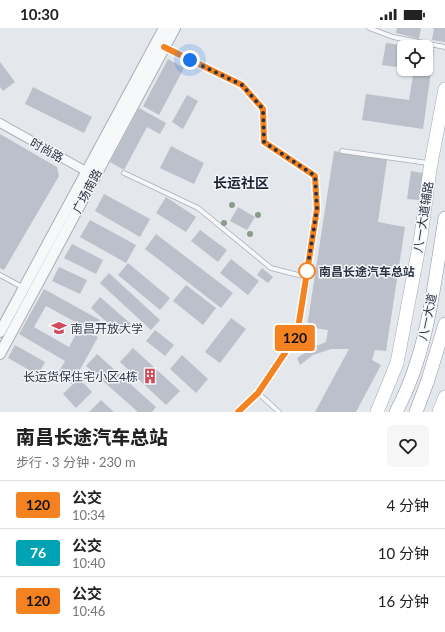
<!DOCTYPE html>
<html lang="zh">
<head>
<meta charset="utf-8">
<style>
  :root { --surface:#fff; --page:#f6f6f6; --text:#222; --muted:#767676; --line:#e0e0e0 }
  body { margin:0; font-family:Lato,"Noto Sans SC",sans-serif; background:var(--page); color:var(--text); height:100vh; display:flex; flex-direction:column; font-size:15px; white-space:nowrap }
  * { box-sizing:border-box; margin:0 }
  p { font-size:13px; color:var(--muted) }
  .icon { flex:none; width:22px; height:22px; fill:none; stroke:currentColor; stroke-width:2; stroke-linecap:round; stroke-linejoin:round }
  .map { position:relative; height:384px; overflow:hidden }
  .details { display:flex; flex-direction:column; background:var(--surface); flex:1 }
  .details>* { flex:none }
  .badge { padding:0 8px; border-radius:3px; font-size:14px; line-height:26px }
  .controls { position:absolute; left:397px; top:12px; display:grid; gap:8px }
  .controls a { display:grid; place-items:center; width:36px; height:36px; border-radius:6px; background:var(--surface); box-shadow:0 1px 3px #0004; font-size:20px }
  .you { position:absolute; width:20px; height:20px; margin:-10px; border:3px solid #fff; border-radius:50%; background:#1a73e8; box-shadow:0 0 0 6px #1a73e833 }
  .map>.badge { position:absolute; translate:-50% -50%; box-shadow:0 0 0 2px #fff }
  .round { display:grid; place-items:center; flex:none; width:42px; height:42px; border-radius:6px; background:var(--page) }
  .headline { display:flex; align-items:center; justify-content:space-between; height:68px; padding:0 16px }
  h1 { font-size:19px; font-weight:800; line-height:30px }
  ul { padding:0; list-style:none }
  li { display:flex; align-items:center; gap:12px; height:48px; padding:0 16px; border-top:1px solid var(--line) }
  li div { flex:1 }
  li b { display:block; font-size:15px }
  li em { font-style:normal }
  li .badge { min-width:44px; font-weight:700; text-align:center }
  .status { display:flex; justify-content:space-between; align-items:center; height:28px; padding:0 20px; background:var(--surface); direction:ltr }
  .status svg { height:11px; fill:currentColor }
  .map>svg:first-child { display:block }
  .building { fill:#bbc0ca }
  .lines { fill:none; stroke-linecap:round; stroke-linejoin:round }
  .service-casing { stroke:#a9aeb7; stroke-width:5.5 }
  .minor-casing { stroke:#a9aeb7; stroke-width:10 }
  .tertiary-casing { stroke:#a9aeb7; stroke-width:12 }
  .primary-casing { stroke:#a3abb8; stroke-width:14 }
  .trunk-casing { stroke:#8b94a3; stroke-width:14 }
  .service { stroke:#f7f8fa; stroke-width:4 }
  .minor { stroke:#f7f8fa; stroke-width:8 }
  .tertiary { stroke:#f7f8fa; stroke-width:10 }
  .primary { stroke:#fff; stroke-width:13 }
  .trunk { stroke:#fff; stroke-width:13 }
  .tree { fill:#899d89 }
  .line-casing { stroke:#fff; stroke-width:9 }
  .line { stroke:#f58220; stroke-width:6 }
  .walk { stroke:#2b3445; stroke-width:4; stroke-dasharray:0 7.2 }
  .stop-dot { fill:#fff; stroke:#f58220; stroke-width:2 }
  .labels { text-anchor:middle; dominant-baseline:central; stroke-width:3; stroke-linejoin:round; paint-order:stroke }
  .street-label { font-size:12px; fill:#2b3445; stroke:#f4f6f9 }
  .stop-label { font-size:12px; font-weight:bold; fill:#2b3445; stroke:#f4f6f9; text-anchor:start }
  .poi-label { font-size:12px; fill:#2b3445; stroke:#f4f6f9; text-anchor:start }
  .quarter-label { font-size:14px; font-weight:bold; fill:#1d2536; stroke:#f4f6f9 }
</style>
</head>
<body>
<div class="status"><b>10:30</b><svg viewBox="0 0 49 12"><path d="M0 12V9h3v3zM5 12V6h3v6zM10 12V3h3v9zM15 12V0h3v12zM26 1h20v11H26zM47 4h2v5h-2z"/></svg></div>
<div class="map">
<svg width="445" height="384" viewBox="0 0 445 384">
  <rect width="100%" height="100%" fill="#e4e7ec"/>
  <path class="building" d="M397 0H421L419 11 396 5Z
    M434 0H445V14L432 12Z
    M386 15 408 18 404 19V40L382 37Z
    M426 21 434 22 423 101 362 92 366 66 409 72 414 41H426Z
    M168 31 184 40 159 87 143 78Z
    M0 34 15 54 3 63 0 59Z
    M33 59 92 89 84 105 25 76Z
    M187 67 198 73 183 101 172 94Z
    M139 80 166 95 160 106 147 99 124 142 110 134Z
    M0 106 57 139 59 148 4 242 0 240Z
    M171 118 204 135 194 156 160 140Z
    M334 123 387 132 378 194 405 199 386 323 375 322 372 332 381 337 356 384H315L349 321H331L313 327 300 337 297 330 314 319 326 314 328 302 307 299Z
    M411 143 423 145 419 172 407 171Z
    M104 166 150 191 140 209 95 183Z
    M166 169 196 189 186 204 156 185Z
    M238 179 255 189 247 202 230 193Z
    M90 192 136 217 126 235 80 209Z
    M200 202 227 222 218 234 191 213Z
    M156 206 233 265 221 280 145 221Z
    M72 216 103 232 96 246 64 230Z
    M231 231 259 253 248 267 220 245Z
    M128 235 170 270 160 282 118 247Z
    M59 239 87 252 80 266 52 253Z
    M262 240 273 249 268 255 257 247Z
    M109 245 160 292 151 302 100 255Z
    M186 257 216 280 203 297 173 273Z
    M44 261 100 292 94 304 46 278 34 299 69 319 80 299 98 309 72 356 57 347 65 333 19 306Z
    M100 269 131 296 121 307 91 280Z
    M231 290 246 301 220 335 205 324Z
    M155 302 174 317 165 328 146 313Z
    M15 317 45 334 38 347 8 330Z
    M133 320 180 363 166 377 120 334Z
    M97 326 156 379 152 384H138L86 338Z
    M182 327 208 351 196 365 170 341Z
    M79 350 92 364 76 380 63 366Z
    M101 372 114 384H89Z"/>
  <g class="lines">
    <g class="service-casing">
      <path id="service" d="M369 0 393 9 445 19
        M164 19 242 57 263 81 264 114 315 148 317 181 297 307 258 365 238 384
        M342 123 428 135
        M124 145 198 180 271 240 306 249
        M0 247 24 260
        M258 365 279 384"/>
    </g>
    <g class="minor-casing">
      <path id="minor" d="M0 95 91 146"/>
    </g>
    <g class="tertiary-casing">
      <path id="tertiary" d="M0 304 164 0
        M0 326 175 0"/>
    </g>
    <g class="primary-casing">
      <path id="primary" d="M377 384 397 335 421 208 430 141 445 61
        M439 384 445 369"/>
    </g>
    <g class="trunk-casing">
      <path id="trunk" d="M396 384C428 325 434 255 445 190
        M416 384 428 352 445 296"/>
    </g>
    <use href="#service" class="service"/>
    <use href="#minor" class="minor"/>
    <use href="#tertiary" class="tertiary"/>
    <use href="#primary" class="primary"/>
    <use href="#trunk" class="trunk"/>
  </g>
  <g class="tree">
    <circle cx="232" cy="177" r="3"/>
    <circle cx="258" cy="187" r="3"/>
    <circle cx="224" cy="195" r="3"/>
    <circle cx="250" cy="206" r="3"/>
  </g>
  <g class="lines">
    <g class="line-casing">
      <path id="line" d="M164 19 242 57 263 81 264 114 315 148 317 181 297 307 258 365 238 384"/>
    </g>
    <use href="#line" class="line"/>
    <path class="walk" d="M190 32 242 57 263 81 264 114 315 148 317 181 306 249 307 243"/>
  </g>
  <defs>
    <g id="university-bare" transform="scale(1.2)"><path d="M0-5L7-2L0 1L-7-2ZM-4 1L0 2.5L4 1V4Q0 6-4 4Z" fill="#d1495b" stroke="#f4f6f9" stroke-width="2.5" paint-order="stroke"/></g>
    <g id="building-bare" transform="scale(1.2)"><path d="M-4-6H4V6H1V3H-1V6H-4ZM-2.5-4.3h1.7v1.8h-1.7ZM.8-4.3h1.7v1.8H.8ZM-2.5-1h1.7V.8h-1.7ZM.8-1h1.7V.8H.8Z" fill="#d1495b" stroke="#f4f6f9" stroke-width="2.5" paint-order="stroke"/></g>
  </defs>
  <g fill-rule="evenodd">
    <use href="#university-bare" x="59" y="300"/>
    <use href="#building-bare" x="150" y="348"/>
  </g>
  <circle class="stop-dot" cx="307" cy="243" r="8"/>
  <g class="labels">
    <g class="street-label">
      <text transform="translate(47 122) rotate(29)">时尚路</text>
      <text transform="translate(87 163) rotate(-62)">广场南路</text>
      <text transform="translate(423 189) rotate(-81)">八一大道辅路</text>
      <text transform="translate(427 289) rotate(-78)">八一大道</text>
    </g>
    <g class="stop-label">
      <text x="319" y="243">南昌长途汽车总站</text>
    </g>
    <g class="poi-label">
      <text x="71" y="300">南昌开放大学</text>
      <text x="138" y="348" text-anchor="end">长运货保住宅小区4栋</text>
    </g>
    <g class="quarter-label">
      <text x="241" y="154">长运社区</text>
    </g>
  </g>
</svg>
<div class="controls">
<a><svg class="icon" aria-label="locate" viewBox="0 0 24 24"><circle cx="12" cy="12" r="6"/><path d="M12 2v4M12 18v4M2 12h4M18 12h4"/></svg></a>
</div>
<div class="you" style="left:190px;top:32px"></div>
<b class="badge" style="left:295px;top:310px;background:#f58220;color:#111">120</b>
</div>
<section class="details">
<div class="headline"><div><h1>南昌长途汽车总站</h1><p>步行 · 3 分钟 · 230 m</p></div><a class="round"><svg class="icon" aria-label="heart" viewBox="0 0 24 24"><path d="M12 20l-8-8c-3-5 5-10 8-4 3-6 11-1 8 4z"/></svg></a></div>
<ul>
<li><span class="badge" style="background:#f58220;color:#111">120</span><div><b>公交</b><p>10:34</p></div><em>4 分钟</em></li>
<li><span class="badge" style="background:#00a3b4;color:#fff">76</span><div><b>公交</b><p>10:40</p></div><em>10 分钟</em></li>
<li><span class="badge" style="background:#f58220;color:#111">120</span><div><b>公交</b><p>10:46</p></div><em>16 分钟</em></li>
</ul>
</section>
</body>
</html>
